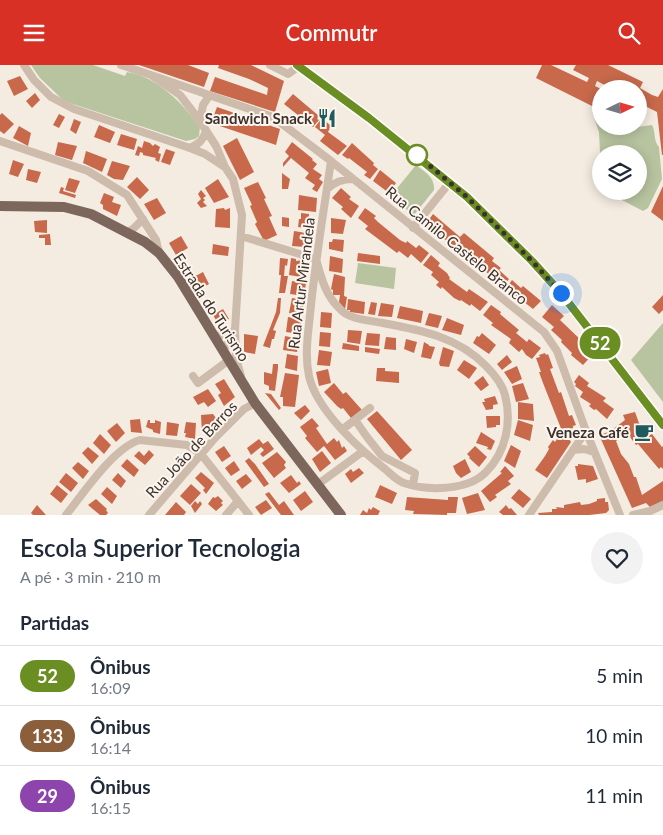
<!DOCTYPE html>
<html lang="pt">
<head>
<meta charset="utf-8">
<style>
  :root { --surface:#fff; --page:#f2f2f3; --text:#1f2937; --muted:#747a83; --line:#e0e1e3; --accent:#d93025 }
  body { margin:0; font-family:Lato,sans-serif; background:var(--page); color:var(--text); height:100vh; display:flex; flex-direction:column; font-size:19px; white-space:nowrap }
  * { box-sizing:border-box; margin:0 }
  p { font-size:16px; color:var(--muted) }
  .icon { flex:none; width:28px; height:28px; fill:none; stroke:currentColor; stroke-width:2; stroke-linecap:round; stroke-linejoin:round }
  .map { position:relative; height:450px; overflow:hidden }
  .drawer { display:flex; flex-direction:column; background:var(--surface); flex:1 }
  .drawer>* { flex:none }
  .badge { padding:0 10px; border-radius:16px; font-size:18px; line-height:32px }
  .needle { width:32px; rotate:85deg }
  .tools { position:absolute; left:592px; top:15px; display:grid; gap:10px }
  .tools a { display:grid; place-items:center; width:55px; height:55px; border-radius:50%; background:var(--surface); box-shadow:0 2px 12px #0003; font-size:25px }
  .you { position:absolute; width:25px; height:25px; margin:-12px; border:4px solid #fff; border-radius:50%; background:#1a73e8; box-shadow:0 0 0 8px #1a73e833 }
  .map>.badge { position:absolute; translate:-50% -50%; box-shadow:0 0 0 2px #fff }
  h2 { padding:0 20px; font-size:19px; line-height:45px }
  .round { display:grid; place-items:center; flex:none; width:52px; height:52px; border-radius:26px; background:var(--page) }
  .summary { display:flex; align-items:center; justify-content:space-between; height:85px; padding:0 20px }
  h1 { font-size:24px; font-weight:600; line-height:38px }
  ul { padding:0; list-style:none }
  li { display:flex; align-items:center; gap:15px; height:60px; padding:0 20px; border-top:1px solid var(--line) }
  li div { flex:1 }
  li b { display:block; font-size:19px }
  li em { font-style:normal }
  li .badge { min-width:55px; font-weight:700; text-align:center }
  header { display:flex; justify-content:space-between; align-items:center; height:65px; padding:0 20px; background:var(--accent); color:#fff; font-size:22px; font-weight:600 }
  .map>svg:first-child { display:block }
  .green { fill:#b8c4a0 }
  .building { fill:#c8694b }
  .lines { fill:none; stroke-linecap:round; stroke-linejoin:round }
  .minor { stroke:#cdbbac; stroke-width:8 }
  .major { stroke:#7d675c; stroke-width:10 }
  .line-casing { stroke:#fff; stroke-width:11 }
  .line { stroke:#6b8e23; stroke-width:8 }
  .walk { stroke:#3b302b; stroke-width:5; stroke-dasharray:0 9 }
  .stop-dot { fill:#fff; stroke:#6b8e23; stroke-width:2.5 }
  .labels { text-anchor:middle; dominant-baseline:central; stroke-width:4; stroke-linejoin:round; paint-order:stroke }
  .poi-label { font-size:15px; font-weight:bold; fill:#3b302b; stroke:#fbf5ee; text-anchor:end }
  .street-label { font-size:15px; fill:#3b302b; stroke:#fbf5ee }
</style>
</head>
<body>
<header><svg class="icon" aria-label="menu" viewBox="0 0 24 24"><path d="M4 6h16M4 12h16M4 18h16"/></svg>Commutr<svg class="icon" aria-label="search" viewBox="0 0 24 24"><circle cx="10" cy="10" r="6"/><path d="M15 15l6 6"/></svg></header>
<div class="map">
<svg width="663" height="450" viewBox="0 0 663 450">
  <rect width="100%" height="100%" fill="#f4ebe1"/>
  <path class="green" d="M31 0H93L125 11 127 7C158 12 182 38 200 62L199 71 195 74 186 76 73 39 62 34 40 13Z
    M592 47 601 51V61H616V65L652 60C656 67 653 76 659 82L662 114 648 143 643 146 620 134 612 126H639V89H601V108L599 67Z
    M416 100C425 107 435 112 434 125L414 150 390 132Z
    M358 198 396 203 394 224 355 218Z
    M663 258V337L631 295Z"/>
  <path class="building" d="M139 0H188L209 8 204 22Z
    M219 0H251L284 16 275 47 210 26 215 12 267 30 268 23 249 14 218 3Z
    M542 0H551L587 17 589 13 573 5 576 0H608L643 17 640 23 652 30 658 32 663 24V90H662L657 47 639 38V24H612L597 16 595 21 601 24 600 45 536 13Z
    M20 11 28 24 14 31 7 16Z
    M35 28 40 35 32 43 26 36Z
    M293 29 319 51 317 54 319 55 313 62 284 39Z
    M217 42 280 64 276 80 211 58Z
    M2 48 14 59 4 69 0 66V50Z
    M59 49 65 52 59 63 53 60Z
    M322 53 331 61 328 67 347 81 338 90 320 76 325 70 315 62Z
    M74 54 81 57 76 69 70 65Z
    M99 60 115 67 110 78 94 72Z
    M19 61 31 68 28 81 13 73Z
    M121 69 137 74 134 85 117 80Z
    M237 73 254 107 240 115 223 81Z
    M144 76 150 78 153 81 155 79 160 82 158 88 161 89 159 97 155 95 156 93 143 90V88L140 87 139 91 135 90 138 81 142 83Z
    M58 77 77 81 72 95 55 90Z
    M292 77 313 94 312 95 317 99 313 104 322 110 319 114 323 117 317 127 312 124 315 120 305 113 309 108 291 93 283 102V98L289 91 285 87Z
    M352 78 374 98 373 100 378 104 370 114 364 110 367 107 349 93 348 94 342 90Z
    M166 84 175 87 170 100 161 97Z
    M86 86 107 94 102 107 83 98Z
    M13 95 24 99 18 112 9 109Z
    M112 96 130 101 123 115 114 114 107 110Z
    M28 104 41 107 37 118 26 115Z
    M380 105 396 118 389 128 373 116Z
    M282 108 290 114 288 124H282Z
    M137 112 149 125 140 134 127 122Z
    M69 113 80 116 75 128 65 125Z
    M218 114 229 132 214 138 205 123Z
    M258 117 266 133 264 134 272 151 269 152 277 170 264 176 255 159 257 157 250 141 252 140 244 123Z
    M663 121V156L651 147Z
    M61 122 64 123 63 126 76 130 75 133 59 128Z
    M341 123 351 132 349 134 359 141 351 153 341 144 343 142 332 133Z
    M201 125 206 131 203 133 205 135 203 137 207 141 201 143 197 138 201 134 198 129Z
    M104 128 114 132 112 137 121 140 117 151 103 144V140L100 138Z
    M299 130 317 133 316 147 298 145Z
    M157 133 166 148 154 155 144 139Z
    M224 143 225 145 230 143V163L215 162 216 144Z
    M365 143 376 151 374 153 378 157 400 175 406 178 407 176 416 183 419 180 429 188 421 198 411 189 408 193 399 186 397 188 365 164 368 161 358 153Z
    M301 148 309 149V152H314L313 164 298 162 299 154H301Z
    M433 149 460 172 464 168 494 193 492 196 501 203 499 205 509 214 502 224 491 215 493 213 485 206 486 204 481 199 455 180 454 181 425 160Z
    M282 152 289 153V162L282 161Z
    M331 153 346 155 343 169 331 168Z
    M47 155V168L35 167 34 156Z
    M294 166 306 168 305 182 292 181Z
    M50 169 51 180H45V173H39V170Z
    M181 171 188 183 176 190 169 178Z
    M333 174 344 175 343 187 329 184V177H332Z
    M213 179 229 182 228 191 212 189Z
    M358 188 380 191V199L357 196Z
    M431 190 440 198 438 201 447 208 450 213 449 214 467 227 469 224 488 237 480 246 471 239 470 241 461 235 460 236 454 233 442 222 441 224 436 220 439 217 431 210 433 207 423 200Z
    M330 191 343 194 342 208 329 206Z
    M280 193 288 194 287 201 285 200 284 211H288L285 228H279L281 210H279Z
    M291 193 296 194V196L303 195 301 212 289 210Z
    M203 207 209 219 198 225 190 214Z
    M334 209 345 212 344 231 347 232 345 244 339 237 340 230H333V225L331 224Z
    M512 215 521 223 523 221 541 236 533 244 515 230 513 232 504 226Z
    M292 216 306 218 304 231 290 229Z
    M663 230V245L659 249 652 242Z
    M278 233H281L280 248 273 265 276 266 274 274H272L270 283 263 281 276 247Z
    M292 233 304 235 302 250 289 248Z
    M348 234 365 237 364 249 350 247V245H347Z
    M371 237 377 238 375 250 368 249Z
    M381 238 394 240 392 252 378 251Z
    M491 240 501 247 500 249 519 265 516 268 527 277 529 274 541 283 532 294 526 290 522 284 519 287 509 278 511 274 491 260 493 258 483 250Z
    M552 240 564 251 560 255 583 277 581 279 593 289 583 300 571 290 572 288 561 277 562 275 551 265 554 262 542 252Z
    M400 241 423 246 421 258 397 253Z
    M223 244 229 254 225 256 226 258 220 262 213 250Z
    M321 247 332 248 331 263 320 262Z
    M429 248 442 251 438 263 425 260Z
    M288 252 301 254 300 269 286 267Z
    M447 253 464 260 461 270 442 265Z
    M348 265 362 266 360 279 347 277Z
    M320 267 331 268 330 282 319 281Z
    M367 268 380 269 379 281 365 280Z
    M482 268 496 280 489 289 473 278 477 271 479 272Z
    M244 269 258 271 255 289 244 287Z
    M285 271 299 274 297 287 283 285Z
    M386 272 396 273V285L384 284Z
    M406 274 417 277 414 288 404 284Z
    M424 277 429 280V281L435 282 431 294 421 292Z
    M343 278 359 281V286L342 284Z
    M365 282 380 284 379 289 365 287Z
    M443 282 454 286 449 302 440 301 439 298Z
    M319 285 332 287 330 301 317 300Z
    M545 288 546 290 548 289 553 303 550 304 559 328 561 327 569 351 572 350 576 360 573 361V363L562 366 543 318 539 307H541L536 293 540 292 539 290Z
    M287 289 298 291 297 306 285 303Z
    M507 290 512 297 502 305 497 299Z
    M464 295 477 303 469 314 457 305Z
    M273 299H278V303L275 326 269 325V321L264 319V307L272 309Z
    M517 301 522 314 512 319 504 307Z
    M377 303H385V306L399 307V318L376 316Z
    M328 304 331 318 319 321 316 307Z
    M285 308 299 310 295 342 283 341V332H280Z
    M579 310 589 318 587 321 606 333 603 336 614 344 607 354 596 344 594 345 589 341 591 339 580 332 583 327 575 321 576 319 574 317Z
    M483 311 489 320 481 326 474 318Z
    M224 314 235 332 224 341 218 330 221 328 215 319Z
    M334 318 343 329 346 327 362 345 351 353 343 343 341 344 337 341 324 327Z
    M523 318 529 334 516 337 512 321Z
    M208 324 216 336 208 342 204 337 198 340 193 332Z
    M265 328 271 329 281 343 279 345Z
    M495 331 498 339 493 340V344L486 345 482 337H485L484 334Z
    M518 337 533 339 534 356 518 354Z
    M305 340 310 346 301 355 294 348Z
    M377 346 412 385 401 395 367 354Z
    M635 347 639 358 650 370 652 369 662 382 663 381V404L661 402 659 404 638 379 636 380 627 368 616 376 621 389 629 399 634 412H636L642 430 663 416V436L652 444 646 438 632 443 599 370 609 367 608 365H612L625 355 623 350Z
    M213 349 216 353H219L221 358 210 367 202 368 201 350Z
    M486 351H500V360H496V362L487 363Z
    M312 353 319 361 316 363 327 379 334 373 337 377 339 375 342 383 344 381 347 386 335 395 324 381 317 387 305 373 307 371 300 362Z
    M140 354 142 368 131 367 130 355Z
    M148 355H150V358H155V355L161 357 160 369 153 367V365L146 362Z
    M518 355 533 360 530 376 514 370Z
    M167 357 179 359 177 371 166 370Z
    M186 357 196 358 195 374 185 372 186 368H184Z
    M117 358 125 368 116 377 107 366Z
    M481 367 495 376 491 385 487 384 488 382 476 378Z
    M100 369 111 380 104 389 93 378Z
    M568 372 571 377 547 413 535 405 545 391 549 384 548 382 553 375 555 377 557 374 559 375 561 373Z
    M259 374 263 379 268 376 274 384 263 392 260 389 264 385 261 382 251 390 247 383Z
    M511 380 521 386 515 403 504 396Z
    M224 381 231 391 222 397 215 387Z
    M475 381 487 392 479 402 469 393 470 392 467 389Z
    M88 382 99 391 92 399 82 388Z
    M149 385 154 390 145 400 134 391 139 386 144 391Z
    M322 386 331 398 320 407 312 394Z
    M277 387 286 397 284 400 286 403 274 413 262 398Z
    M249 393 255 399 269 419 264 422 245 396Z
    M127 394 139 405 134 412 121 401Z
    M465 394 471 407 461 413 456 408 453 401Z
    M234 396 240 405 231 411 225 403Z
    M78 397 89 406 83 414 72 403Z
    M578 399 593 401 598 414 586 418V414L578 415 575 401H578Z
    M505 401 514 411 508 416 511 419 495 430 497 432 490 437 481 426 502 408 500 407Z
    M359 403 364 408 351 418 345 409 351 404 353 407Z
    M201 407 214 418 206 429 203 425 205 423 195 413Z
    M66 408 78 418 71 427 59 417Z
    M118 408 126 416 121 423 112 415Z
    M246 409 252 416 242 424 236 416Z
    M291 410 297 418 299 416 301 419 289 428 280 418Z
    M191 419 201 428 190 440 180 431Z
    M57 420 68 429 61 438 50 429Z
    M380 420 397 428 392 439 375 432Z
    M107 422 117 431 112 439 101 429Z
    M519 424 531 434 523 443 511 433Z
    M305 426 313 437 301 446 293 435Z
    M269 427 279 440 284 436 294 450H281L265 429Z
    M478 428 485 445 467 449 462 433Z
    M218 431 223 436 221 438 223 440 216 446 208 439 213 432 215 433Z
    M407 432 448 435V432H458L456 448H447V450L413 449 414 446 405 445Z
    M605 433V437H608L609 445 606 448 589 450H539L538 448 552 447V444H557L556 442 564 443V440L580 437 581 440 589 439 597 436V434Z
    M96 434 107 444 106 445 108 448 106 450H100L88 440Z
    M266 435 272 443 261 450 255 442Z
    M195 436 198 439 200 436 202 439 195 448 191 441Z
    M176 437 186 447 184 450H165Z
    M37 440 46 450H33L31 448Z
    M506 440 509 444 511 443 517 450H503L499 447Z
    M373 442 380 446 378 450H360L363 445 367 448 369 443 371 445Z"/>
  <g class="lines">
    <path class="minor" d="M24 0 34 15 51 32 74 44 190 83 205 89 223 101
      M121 0 151 10 180 30 200 56 216 81 225 102 233 114 242 150 235 265 231 275 223 284
      M270 0 288 9 299 1
      M297 0 369 53 467 132 532 196 561 228 663 360
      M151 10 273 52 331 96 544 267 557 286 586 366 620 450
      M200 56 203 40 209 31
      M0 76 88 106 127 130 156 175 159 188
      M190 83C199 79 203 75 206 66
      M327 124C335 117 342 114 353 114
      M413 163 450 117
      M128 167 133 164 143 154
      M241 171 316 194C321 212 325 229 339 243 349 255 368 255 383 258 421 265 458 272 486 301 494 309 502 318 505 330 512 357 506 387 486 407 468 426 427 426 404 418 397 416 391 409 385 404 359 384 316 344 309 311 304 287 309 264 311 240 316 192 324 144 331 96
      M215 271 228 269 235 265 236 293 241 311
      M193 311 198 318 229 295
      M355 355 367 372 382 391 415 408 413 420
      M343 364 370 343
      M573 385 584 384 594 387
      M317 420 362 387
      M66 450C83 429 114 382 140 375L187 380 201 389 249 450
      M149 450 215 373 244 344 255 338
      M226 450 238 436
      M529 450 586 366
      M633 450 650 446 663 440"/>
    <path class="major" d="M0 141 64 142 91 149 145 177 159 188 178 212 255 338 341 450"/>
  </g>
  <g class="lines">
    <g class="line-casing">
      <path id="line" d="M297 0 369 53 467 132 532 196 561 228 663 360"/>
    </g>
    <use href="#line" class="line"/>
    <path class="walk" d="M417 90 467 132 532 196 561 228"/>
  </g>
  <defs>
    <g id="restaurant-bare" transform="scale(1.5)"><path d="M-5-6h1v4h1v-4h1v4h1v-4h1v5L-1.5 .5V6h-2V.5L-5-1ZM5-6V6H3V1.5H1.5Q1.5-4 5-6Z" fill="#1f5a5e" stroke="#fbf5ee" stroke-width="2.5" paint-order="stroke"/></g>
    <g id="cafe-bare" transform="scale(1.5)"><path d="M-5.5-4.5H6V0H3Q3 3.5 0 3.5H-2.5Q-5.5 3.5-5.5 0ZM3-3.2v2h1.7v-2ZM-6 4.5H4V6H-6Z" fill="#1f5a5e" stroke="#fbf5ee" stroke-width="2.5" paint-order="stroke"/></g>
  </defs>
  <g fill-rule="evenodd">
    <use href="#restaurant-bare" x="327" y="53"/>
    <use href="#cafe-bare" x="644" y="367"/>
  </g>
  <circle class="stop-dot" cx="417" cy="90" r="10"/>
  <g class="labels">
    <g class="poi-label">
      <text x="312" y="53">Sandwich Snack</text>
      <text x="629" y="367">Veneza Café</text>
    </g>
    <g class="street-label">
      <text transform="translate(457 180) rotate(39)">Rua Camilo Castelo Branco</text>
      <text transform="translate(301 218) rotate(-83)">Rua Artur Mirandela</text>
      <text transform="translate(212 242) rotate(57)">Estrada do Turismo</text>
      <text transform="translate(191 384) rotate(-47)">Rua João de Barros</text>
    </g>
  </g>
</svg>
<div class="tools">
<a><svg class="needle" viewBox="-14 -14 28 28"><path d="M0-13l5 13h-10z" fill="#e53935"/><path d="M0 13l5-13h-10z" fill="#747a83"/></svg></a>
<a><svg class="icon" aria-label="layers" viewBox="0 0 24 24"><path d="M12 4l9 5-9 5-9-5zM3 14l9 5 9-5"/></svg></a>
</div>
<div class="you" style="left:561px;top:228px"></div>
<b class="badge" style="left:600px;top:278px;background:#6b8e23;color:#fff">52</b>
</div>
<section class="drawer">
<div class="summary"><div><h1>Escola Superior Tecnologia</h1><p>A pé · 3 min · 210 m</p></div><a class="round"><svg class="icon" aria-label="heart" viewBox="0 0 24 24"><path d="M12 20l-8-8c-3-5 5-10 8-4 3-6 11-1 8 4z"/></svg></a></div>
<h2>Partidas</h2>
<ul>
<li><span class="badge" style="background:#6b8e23;color:#fff">52</span><div><b>Ônibus</b><p>16:09</p></div><em>5 min</em></li>
<li><span class="badge" style="background:#8b5e3c;color:#fff">133</span><div><b>Ônibus</b><p>16:14</p></div><em>10 min</em></li>
<li><span class="badge" style="background:#8e44ad;color:#fff">29</span><div><b>Ônibus</b><p>16:15</p></div><em>11 min</em></li>
</ul>
</section>
</body>
</html>
